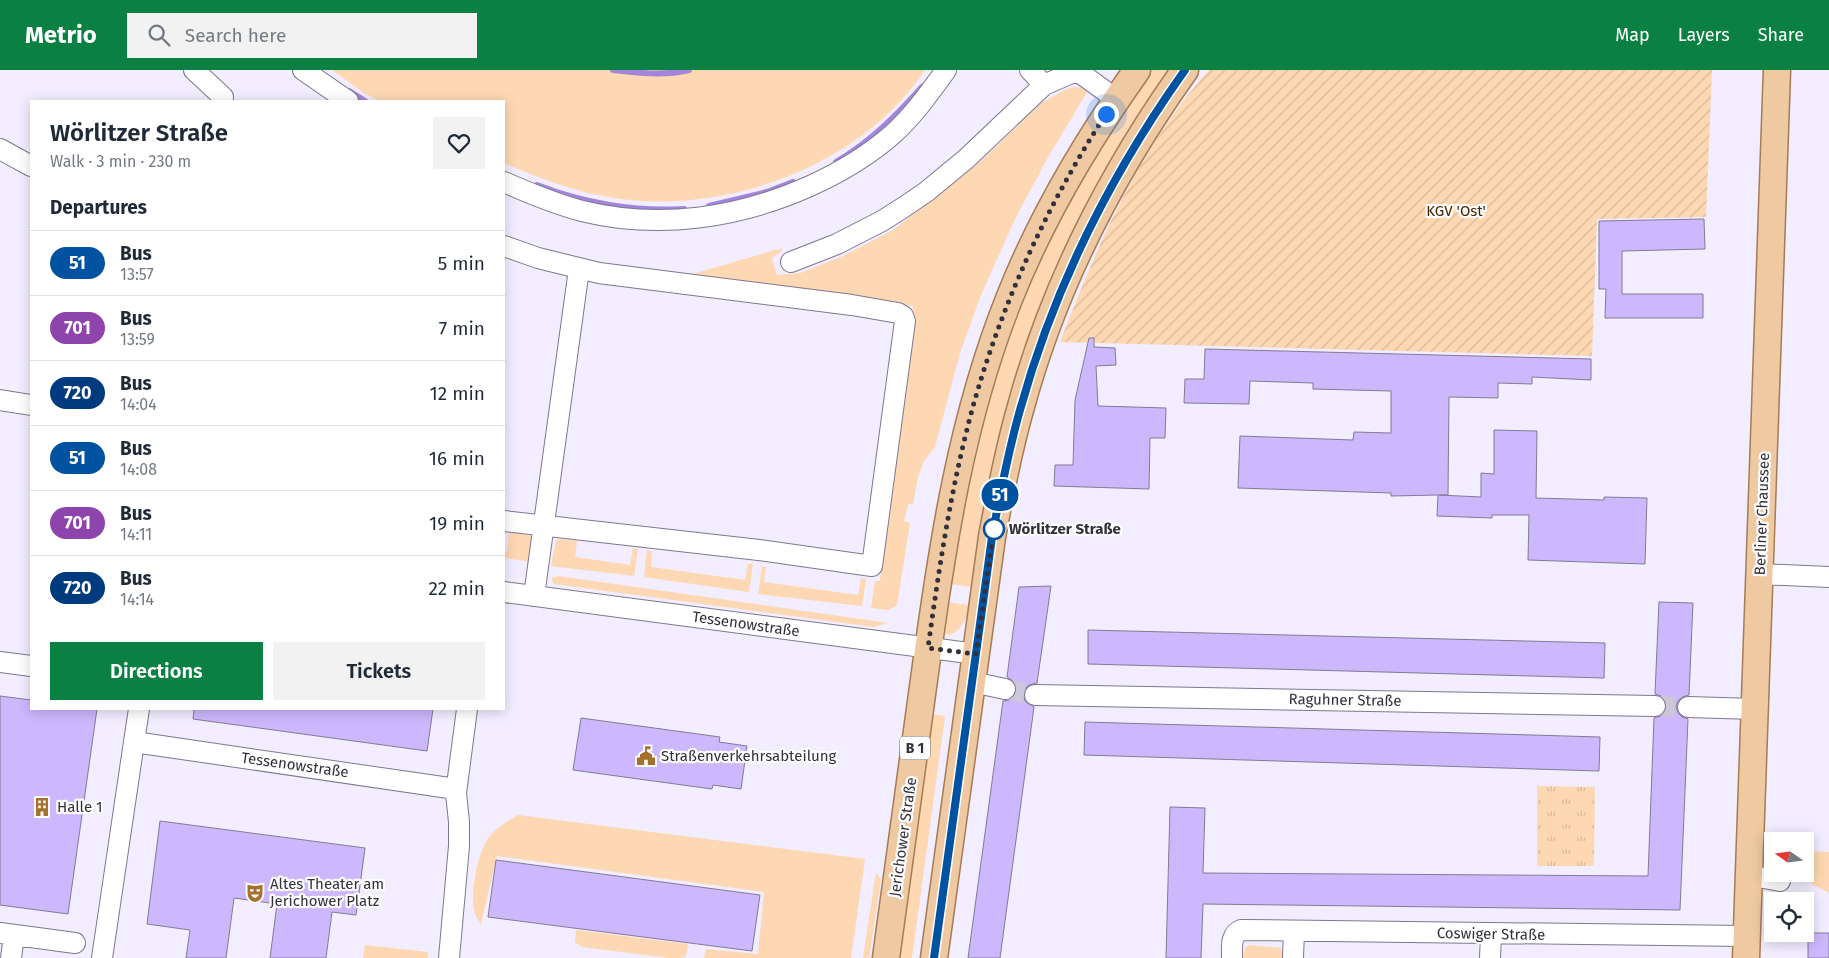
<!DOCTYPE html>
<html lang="en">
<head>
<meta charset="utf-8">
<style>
  :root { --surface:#fff; --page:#f2f2f3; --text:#1f2937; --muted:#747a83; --line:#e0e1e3; --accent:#0b8043 }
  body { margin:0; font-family:"Fira Sans",sans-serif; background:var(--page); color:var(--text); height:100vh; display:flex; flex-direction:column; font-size:19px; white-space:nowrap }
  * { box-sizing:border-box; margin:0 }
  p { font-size:16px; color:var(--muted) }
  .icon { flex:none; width:28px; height:28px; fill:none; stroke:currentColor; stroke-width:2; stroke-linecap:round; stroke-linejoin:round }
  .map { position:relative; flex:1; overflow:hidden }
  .side { position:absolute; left:30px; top:30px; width:475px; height:610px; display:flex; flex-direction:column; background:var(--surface); border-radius:0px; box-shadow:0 2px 12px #0003 }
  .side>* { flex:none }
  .badge { padding:0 10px; border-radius:16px; font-size:18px; line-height:32px }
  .needle { width:32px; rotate:284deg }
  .tools { position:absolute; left:1764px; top:762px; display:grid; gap:10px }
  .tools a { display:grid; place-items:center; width:50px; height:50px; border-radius:0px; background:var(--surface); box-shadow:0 2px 12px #0003; font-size:25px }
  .you { position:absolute; width:25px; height:25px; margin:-12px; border:4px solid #fff; border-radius:50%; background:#1a73e8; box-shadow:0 0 0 8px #1a73e833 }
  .map>.badge { position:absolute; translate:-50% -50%; box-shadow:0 0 0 2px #fff }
  h2 { padding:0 20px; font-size:19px; line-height:45px }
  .round { display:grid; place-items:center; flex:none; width:52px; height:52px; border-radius:0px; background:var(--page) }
  .headline { display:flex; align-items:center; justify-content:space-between; height:85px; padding:0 20px }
  h1 { font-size:24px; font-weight:600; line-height:38px }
  .cta { display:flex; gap:10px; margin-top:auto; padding:10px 20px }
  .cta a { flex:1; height:58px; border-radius:0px; background:var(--accent); color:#fff; font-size:20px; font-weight:600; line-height:58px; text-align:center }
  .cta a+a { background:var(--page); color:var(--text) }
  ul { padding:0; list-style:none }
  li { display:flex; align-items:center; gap:15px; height:65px; padding:0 20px; border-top:1px solid var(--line) }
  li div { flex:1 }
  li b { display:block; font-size:19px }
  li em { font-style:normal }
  li .badge { min-width:55px; font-weight:700; text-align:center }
  header { display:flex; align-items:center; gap:30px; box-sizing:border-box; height:70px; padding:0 25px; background:var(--accent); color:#fff }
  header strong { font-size:24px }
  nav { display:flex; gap:28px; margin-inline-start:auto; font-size:18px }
  .search { width:350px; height:45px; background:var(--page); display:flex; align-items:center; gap:12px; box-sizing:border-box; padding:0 18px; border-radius:0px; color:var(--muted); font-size:19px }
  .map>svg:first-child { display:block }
  .grass { fill:#fdd8b2 }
  .park { fill:url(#park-tufts) }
  .garden { fill:url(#garden-furrows) }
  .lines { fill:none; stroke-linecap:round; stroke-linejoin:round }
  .stream { stroke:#a386db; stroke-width:6 }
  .building { fill:#cdb7fd; stroke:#827b94 }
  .minor-tunnel { stroke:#ccc7d8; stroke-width:20; stroke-dasharray:20 10; stroke-linecap:butt }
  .minor-casing { stroke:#7e7790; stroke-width:22 }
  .major-casing { stroke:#a57c54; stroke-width:29 }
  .minor { stroke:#fff; stroke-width:20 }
  .major { stroke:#eec9a1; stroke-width:26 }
  .line-casing { stroke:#fff; stroke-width:11 }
  .line { stroke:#0152a1; stroke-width:8 }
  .walk { stroke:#33303b; stroke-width:5; stroke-dasharray:0 9 }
  .stop-dot { fill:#fff; stroke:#0152a1; stroke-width:2.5 }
  .labels { text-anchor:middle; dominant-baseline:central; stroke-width:4.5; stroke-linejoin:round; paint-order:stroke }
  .shield { fill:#fdfefd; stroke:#706e75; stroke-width:1 }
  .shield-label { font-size:14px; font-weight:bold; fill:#33303b }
  .park-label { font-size:15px; fill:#422704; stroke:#fdfefd }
  .street-label { font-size:15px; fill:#33303b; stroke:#fdfefd }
  .stop-label { font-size:15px; font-weight:bold; fill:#33303b; stroke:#fdfefd; text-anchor:start }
  .poi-label { font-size:15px; fill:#33303b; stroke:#fdfefd; text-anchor:start }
</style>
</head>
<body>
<header>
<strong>Metrio</strong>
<div class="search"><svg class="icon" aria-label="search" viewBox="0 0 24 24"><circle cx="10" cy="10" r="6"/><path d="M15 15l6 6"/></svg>Search here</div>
<nav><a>Map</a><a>Layers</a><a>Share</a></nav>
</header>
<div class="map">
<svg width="1829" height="888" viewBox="0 0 1829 888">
  <defs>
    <pattern id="park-tufts" width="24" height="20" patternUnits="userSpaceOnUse" patternTransform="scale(1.25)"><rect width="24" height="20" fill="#fdd8b2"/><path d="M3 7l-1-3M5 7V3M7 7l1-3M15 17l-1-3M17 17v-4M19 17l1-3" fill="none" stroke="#d9ba9a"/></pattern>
    <pattern id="garden-furrows" width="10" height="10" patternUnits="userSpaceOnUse" patternTransform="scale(1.25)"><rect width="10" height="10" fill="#fdd8b2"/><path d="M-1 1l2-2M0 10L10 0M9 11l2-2" fill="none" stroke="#d9ba9a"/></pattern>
  </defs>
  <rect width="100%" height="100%" fill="#f2edff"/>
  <path class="grass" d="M332 0H925C860 98 721 147 608 127 572 121 537 107 504 93V31H380L364 23Z
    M1150 0H1169C1092 106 1035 227 1002 354 988 408 980 462 972 517L949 514 963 427 994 303 1018 238 1054 157 1125 37Z
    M1076 17 1082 18 1087 22 1047 89 1015 149 981 225 960 283 935 377 924 391 918 407 913 434H908L904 451 910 453 897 535 889 540 871 538 875 511H880L913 236 686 206 782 178V181L772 188 777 205 800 203 843 186 893 160 982 90 1041 33 1066 19Z
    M509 462 530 465 534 468 532 492 504 488V481H507Z
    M562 469 577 471 575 487 630 495 633 478 638 479 634 506 551 496 556 470Z
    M647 480 652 481 651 497 745 510 748 494H753L749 522 644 507Z
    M762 496 766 497 764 512 858 525 861 508 866 509 862 536 758 524Z
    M558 506 888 553 874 557 554 514 551 508Z
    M946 532 969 535C967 547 962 561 949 565L943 562Z
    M931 644 945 646 912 888H899Z
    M518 745 865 789 851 888H704L706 879 758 884 764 822 497 786 481 854C478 850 475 845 474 841 470 822 478 780 490 766 497 757 508 751 518 745Z
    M1805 781 1829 782V823L1799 807 1800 804H1805Z
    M876 803 881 809 869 888H863Z
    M576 860 688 874 686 886 681 888H669L582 877 575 872Z
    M365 875 428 882V888H363Z
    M1249 875 1281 878 1283 888H1243L1245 878Z"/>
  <path class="park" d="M1537 716 1595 717 1594 796H1537Z"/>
  <path class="garden" d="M1209 0H1712L1706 147 1597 149 1592 286 1060 272C1097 176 1139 78 1209 0Z"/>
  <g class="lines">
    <path class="stream" d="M613 0C638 3 664 6 689 0
      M349 21 365 31
      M836 92C870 72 896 46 922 17
      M537 115C583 133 635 142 684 139
      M709 136 767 122 793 112"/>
  </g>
  <path class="building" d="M1704 149 1705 179 1622 181V224H1703V248H1605L1606 219H1599V151Z
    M1089 268H1094V277L1115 278 1116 295 1096 296 1098 336 1166 338 1165 368H1150L1149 419 1054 416 1055 395H1073L1075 330Z
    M1205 279 1591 289V310L1532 307V314L1498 313V328L1449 327 1448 425H1439L1481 427V403L1494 404V360L1537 361 1536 428 1604 430V427L1647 428 1645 494 1528 490 1529 445H1492V448L1437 446 1438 425 1391 426V423L1238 418 1240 366 1353 370 1354 362 1391 363V321L1313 319V313L1250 311 1249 334 1184 333 1185 309H1204Z
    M1051 516 1037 613 1029 615 1025 619 1023 624 1025 631 1034 637 1000 888H968L1003 631 1009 630 1013 627 1017 621 1016 615 1013 611 1007 607 1019 517Z
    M1659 532 1693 533 1689 625 1682 627 1678 631 1676 636 1678 643 1682 647 1688 649 1680 840 1203 834 1201 888H1166L1170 737 1205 738 1203 803 1648 806 1654 648 1661 646 1665 642 1667 637 1665 630 1661 626 1655 624Z
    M1088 560 1605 573 1604 608 1088 594Z
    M0 626 31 630V639H97L68 844 0 835Z
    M194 639H433L427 681 193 649Z
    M581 648 720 667 719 672 747 676 741 719 713 715 712 719 573 700Z
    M1085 652 1600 667 1599 701 1084 685Z
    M160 751 365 778 356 845 332 842 326 888H270L277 834 234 828 226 888H186L190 860 147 854Z
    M496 790 760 825 752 881 488 847Z
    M1808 863H1829V888H1808Z"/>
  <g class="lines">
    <path class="minor-tunnel" d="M1005 619 1035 625
      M1655 636 1688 637"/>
    <g class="minor-casing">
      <path id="minor" d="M194 0 223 27 222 31
        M303 0 348 31
        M1030 0 1044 15
        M1076 0 1116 29
        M0 79 31 96
        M504 112C529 123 555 134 582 141 659 160 739 148 810 116 841 102 868 86 893 64 914 45 930 22 946 0
        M504 176 538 188 599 203 852 235 898 243 903 246 905 251 872 496 759 480 504 451
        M791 192 837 174 882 151 904 137 926 122 966 89 1044 15 1076 1
        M0 330 31 335
        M1759 504 1829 507
        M504 522 976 584
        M534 526 579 199
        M0 592 31 596
        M972 612 1005 619
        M1035 625 1655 636
        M1688 637 1755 639
        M134 672 139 639
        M1748 805 1780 811
        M0 863 75 873
        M11 888 14 865
        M102 888 134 672 456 719
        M449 888 459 776V752L456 723 467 639
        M1232 888C1232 878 1230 864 1241 860L1746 866
        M1293 888 1294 861
        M1490 888 1491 864"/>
    </g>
    <g class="major-casing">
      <path id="major" d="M886 888C900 790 913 692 926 595 943 470 962 347 1009 229 1041 148 1086 72 1137 0
        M934 888 992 467C1000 424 1008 382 1020 340 1053 217 1111 104 1185 0
        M1746 888 1777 0"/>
    </g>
    <use href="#minor" class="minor"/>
    <use href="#major" class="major"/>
  </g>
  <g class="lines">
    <g class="line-casing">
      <path id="line" d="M934 888 992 467C1000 424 1008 382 1020 340 1054 217 1111 104 1185 0"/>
    </g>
    <use href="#line" class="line"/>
    <path class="walk" d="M994 459 976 584 928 578C939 498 951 418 972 340 1001 235 1047 135 1106 44"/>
  </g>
  <defs>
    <g id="civic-bare" transform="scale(1.5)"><path d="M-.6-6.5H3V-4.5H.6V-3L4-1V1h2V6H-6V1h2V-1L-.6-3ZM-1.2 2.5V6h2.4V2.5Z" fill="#a7702c" stroke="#fdfefd" stroke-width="2.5" paint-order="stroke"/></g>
    <g id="building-bare" transform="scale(1.5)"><path d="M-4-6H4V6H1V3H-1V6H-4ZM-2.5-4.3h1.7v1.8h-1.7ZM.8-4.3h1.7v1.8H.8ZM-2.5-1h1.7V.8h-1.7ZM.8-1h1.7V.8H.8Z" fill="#a7702c" stroke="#fdfefd" stroke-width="2.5" paint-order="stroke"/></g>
    <g id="theatre-bare" transform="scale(1.5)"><path d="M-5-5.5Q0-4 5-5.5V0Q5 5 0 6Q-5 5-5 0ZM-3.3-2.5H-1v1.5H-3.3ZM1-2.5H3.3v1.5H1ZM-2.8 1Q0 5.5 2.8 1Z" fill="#a7702c" stroke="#fdfefd" stroke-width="2.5" paint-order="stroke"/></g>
  </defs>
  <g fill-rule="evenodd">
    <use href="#civic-bare" x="646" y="686"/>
    <use href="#building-bare" x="42" y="737"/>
    <use href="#theatre-bare" x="255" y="823"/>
  </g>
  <circle class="stop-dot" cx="994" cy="459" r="10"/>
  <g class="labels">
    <rect class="shield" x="900" y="666.5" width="30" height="23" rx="4"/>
    <g class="shield-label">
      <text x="915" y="678">B 1</text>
    </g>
    <g class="park-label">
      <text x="1456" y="141">KGV 'Ost'</text>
    </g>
    <g class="street-label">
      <text transform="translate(1762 444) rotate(-88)">Berliner Chaussee</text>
      <text transform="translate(746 554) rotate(8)">Tessenowstraße</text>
      <text transform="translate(1345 630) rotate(1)">Raguhner Straße</text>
      <text transform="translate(295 695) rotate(8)">Tessenowstraße</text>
      <text transform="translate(903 767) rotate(-82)">Jerichower Straße</text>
      <text transform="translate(1491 864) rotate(1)">Coswiger Straße</text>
    </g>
    <g class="stop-label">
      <text x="1009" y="459">Wörlitzer Straße</text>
    </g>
    <g class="poi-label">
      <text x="661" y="686">Straßenverkehrsabteilung</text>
      <text x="57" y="737">Halle 1</text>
      <text x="270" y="814">Altes Theater am<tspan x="270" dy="17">Jerichower Platz</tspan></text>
    </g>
  </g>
</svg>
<div class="tools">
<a><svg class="needle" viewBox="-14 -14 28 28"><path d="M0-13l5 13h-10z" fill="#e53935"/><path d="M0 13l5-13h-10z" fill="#747a83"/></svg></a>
<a><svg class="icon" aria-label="locate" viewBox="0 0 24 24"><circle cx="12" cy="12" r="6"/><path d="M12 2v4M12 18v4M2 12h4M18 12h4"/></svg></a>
</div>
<div class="you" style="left:1106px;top:44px"></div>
<b class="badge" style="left:1000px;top:425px;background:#0152a1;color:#fff">51</b>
<section class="side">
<div class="headline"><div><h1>Wörlitzer Straße</h1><p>Walk · 3 min · 230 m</p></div><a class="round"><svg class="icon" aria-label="heart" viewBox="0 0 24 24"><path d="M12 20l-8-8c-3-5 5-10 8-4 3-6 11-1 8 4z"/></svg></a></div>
<h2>Departures</h2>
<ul>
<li><span class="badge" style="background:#0152a1;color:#fff">51</span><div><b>Bus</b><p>13:57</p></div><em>5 min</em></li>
<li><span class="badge" style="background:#8e44ad;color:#fff">701</span><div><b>Bus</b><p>13:59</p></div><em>7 min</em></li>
<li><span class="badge" style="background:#003b80;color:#fff">720</span><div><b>Bus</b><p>14:04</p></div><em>12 min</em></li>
<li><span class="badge" style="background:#0152a1;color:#fff">51</span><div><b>Bus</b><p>14:08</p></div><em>16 min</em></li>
<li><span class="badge" style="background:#8e44ad;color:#fff">701</span><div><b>Bus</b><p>14:11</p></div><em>19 min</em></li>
<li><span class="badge" style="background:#003b80;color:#fff">720</span><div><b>Bus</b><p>14:14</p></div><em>22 min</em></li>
</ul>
<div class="cta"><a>Directions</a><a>Tickets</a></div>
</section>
</div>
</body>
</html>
